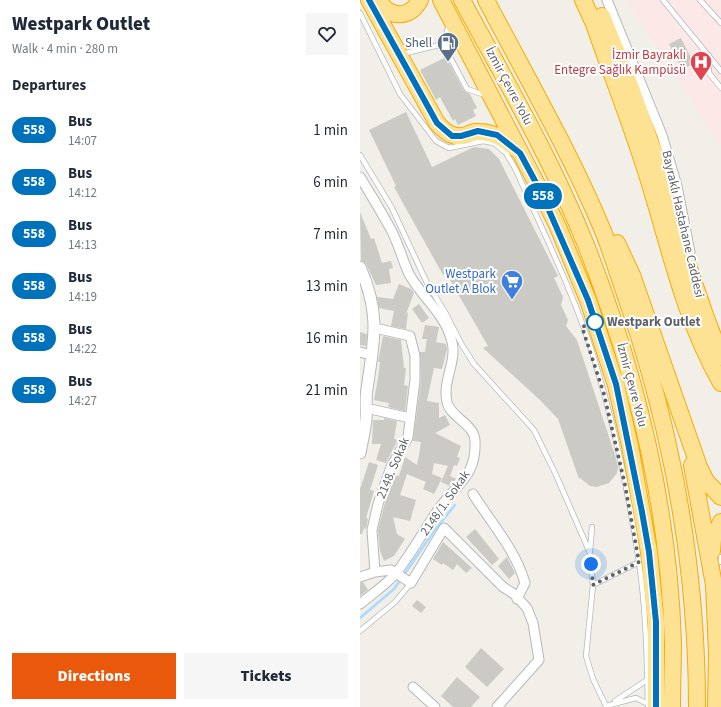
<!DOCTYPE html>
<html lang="en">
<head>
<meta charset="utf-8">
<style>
  :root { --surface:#fff; --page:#f6f6f7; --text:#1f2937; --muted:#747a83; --accent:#ea580c }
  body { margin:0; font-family:"Source Sans 3",sans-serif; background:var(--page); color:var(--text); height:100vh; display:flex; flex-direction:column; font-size:15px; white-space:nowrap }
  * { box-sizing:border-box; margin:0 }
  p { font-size:13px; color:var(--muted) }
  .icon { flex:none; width:22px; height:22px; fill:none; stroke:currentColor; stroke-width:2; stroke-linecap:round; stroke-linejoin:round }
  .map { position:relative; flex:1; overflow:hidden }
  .sheet { display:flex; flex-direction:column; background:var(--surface); width:360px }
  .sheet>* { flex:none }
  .badge { padding:0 8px; border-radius:13px; font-size:14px; line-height:26px }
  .you { position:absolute; width:20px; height:20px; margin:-10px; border:3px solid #fff; border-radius:50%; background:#1a73e8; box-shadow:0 0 0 6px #1a73e833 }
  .map>.badge { position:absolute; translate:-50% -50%; box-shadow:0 0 0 2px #fff }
  h2 { padding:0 12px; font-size:15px; line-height:36px }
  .round { display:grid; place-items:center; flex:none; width:42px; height:42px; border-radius:0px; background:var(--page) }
  .summary { display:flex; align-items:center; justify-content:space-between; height:68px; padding:0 12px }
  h1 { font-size:19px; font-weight:800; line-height:30px }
  .button { display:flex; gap:8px; margin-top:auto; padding:8px 12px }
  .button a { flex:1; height:46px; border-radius:0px; background:var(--accent); color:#fff; font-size:16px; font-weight:800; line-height:46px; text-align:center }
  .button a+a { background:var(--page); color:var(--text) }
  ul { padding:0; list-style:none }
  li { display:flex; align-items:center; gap:12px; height:52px; padding:0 12px }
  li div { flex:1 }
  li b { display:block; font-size:15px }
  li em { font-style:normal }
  li .badge { min-width:44px; font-weight:700; text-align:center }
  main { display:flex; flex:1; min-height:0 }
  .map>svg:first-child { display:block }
  .medical { fill:#fce8e6 }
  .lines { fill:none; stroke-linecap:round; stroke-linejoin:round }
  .stream { stroke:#aadaff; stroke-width:2.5 }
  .building { fill:#cccac5 }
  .service-casing { stroke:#b5b8bc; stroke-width:6 }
  .minor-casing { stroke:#b5b8bc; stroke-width:11 }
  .tertiary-casing { stroke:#b5b8bc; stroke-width:13 }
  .motorway-casing { stroke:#f9ab00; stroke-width:18 }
  .service { stroke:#fff; stroke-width:4.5 }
  .minor { stroke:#fff; stroke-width:9 }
  .tertiary { stroke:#fff; stroke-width:11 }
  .motorway { stroke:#fde293; stroke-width:16 }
  .line-casing { stroke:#fff; stroke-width:9 }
  .line { stroke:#0072bc; stroke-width:6 }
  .walk { stroke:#5f6368; stroke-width:4; stroke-dasharray:0 7.2 }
  .stop-dot { fill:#fff; stroke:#0072bc; stroke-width:2 }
  .labels { text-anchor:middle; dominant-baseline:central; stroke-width:4; stroke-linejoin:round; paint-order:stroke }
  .service-label { font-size:13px; fill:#4e5e75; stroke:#fff; text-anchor:end }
  .health-label { font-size:13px; fill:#be3a42; stroke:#fff; text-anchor:end }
  .street-label { font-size:13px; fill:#5f6368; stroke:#fff }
  .shop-label { font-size:13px; fill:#366cbe; stroke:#fff; text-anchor:end }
  .stop-label { font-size:13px; font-weight:bold; fill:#5f6368; stroke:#fff; text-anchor:start }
</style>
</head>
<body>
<main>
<section class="sheet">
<div class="summary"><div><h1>Westpark Outlet</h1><p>Walk · 4 min · 280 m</p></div><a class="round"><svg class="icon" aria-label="heart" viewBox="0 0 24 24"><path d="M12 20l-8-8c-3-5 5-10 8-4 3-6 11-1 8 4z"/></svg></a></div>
<h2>Departures</h2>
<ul>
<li><span class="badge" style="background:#0072bc;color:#fff">558</span><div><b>Bus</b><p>14:07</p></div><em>1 min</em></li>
<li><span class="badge" style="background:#0072bc;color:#fff">558</span><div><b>Bus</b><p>14:12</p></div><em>6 min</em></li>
<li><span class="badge" style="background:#0072bc;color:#fff">558</span><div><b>Bus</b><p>14:13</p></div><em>7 min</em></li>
<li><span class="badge" style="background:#0072bc;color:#fff">558</span><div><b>Bus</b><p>14:19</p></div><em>13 min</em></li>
<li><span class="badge" style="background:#0072bc;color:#fff">558</span><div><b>Bus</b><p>14:22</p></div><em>16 min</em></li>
<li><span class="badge" style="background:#0072bc;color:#fff">558</span><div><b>Bus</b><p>14:27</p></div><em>21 min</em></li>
</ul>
<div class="button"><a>Directions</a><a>Tickets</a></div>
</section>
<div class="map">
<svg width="361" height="707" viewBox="0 0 361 707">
  <rect width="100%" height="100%" fill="#f1efe8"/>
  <path class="medical" d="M268 0H361V145L279 19Z"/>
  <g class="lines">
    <path class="stream" d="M44 575 74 531 95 505
      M0 618 34 589 41 579"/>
  </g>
  <path class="building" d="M321 38 334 64 322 69 309 44Z
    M86 57 104 91 110 94 117 108 113 110 116 116 98 125 95 119 93 121 80 97 76 100 60 70Z
    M46 112 72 167 114 147 129 149 139 159 198 276 194 278 203 297 201 305 208 320 206 326 217 340 255 455 258 467 257 473 249 483 237 487 230 486 220 478 219 479 198 419 181 401 123 348 128 346 86 273 83 275 34 187 36 186 9 130Z
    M0 212 11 239 14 238 22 263 31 261 33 268 29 269 31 283 16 285 6 264 1 260Z
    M39 284 51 289 54 293 46 314 48 312 46 329 31 326 34 311 19 308 17 297 33 299Z
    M59 304 69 318 62 323 52 309Z
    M65 325 79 327 76 342 86 344 87 349 82 369 74 368 67 401 79 403V418L85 415 90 425 75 433 101 446 97 457 100 458 97 466 94 465 90 476 96 479 90 486 81 482 88 466 74 463 72 474 82 478 74 494 63 489 66 482 47 474 40 495 56 500 50 521 33 517 37 534 45 539 34 556 24 561 20 551 18 530 24 506 35 475 39 476 45 457 57 465 59 455 61 442 53 441 61 381 60 352H65L67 339H62Z
    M0 332 7 334 6 346 0 345Z
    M23 336 41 340 44 368H46L44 385 48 386 45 411 28 407 29 403 14 400 18 378 20 362H18Z
    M24 418 37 421 34 439 38 440 26 463 16 460 21 444H12L13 420H24Z
    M9 462 18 465 10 490 14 491 6 518 8 519 6 529 4 528 2 534H0V489Z
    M115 529 139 559 132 565 106 537Z
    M83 542 112 568 106 573 97 564 93 570 83 563 82 565 73 559Z
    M147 557 155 573 149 579 138 566Z
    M3 582 8 590 0 596V583Z
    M57 600 66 607 61 613 52 606Z
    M121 648 144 669 127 687 105 667Z
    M97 677 120 697 111 707H93L81 696Z"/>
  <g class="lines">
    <g class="service-casing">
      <path id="service" d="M303 0 361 71
        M340 0 361 23
        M0 13 40 94 76 141 89 148 123 141 134 143 146 153 156 170C183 232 214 293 234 358 254 424 269 494 279 562 286 609 287 659 288 707
        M89 25 83 44 107 89 125 95
        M42 54 83 44
        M349 56V73L361 88
        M0 155 32 208 67 283 85 312 102 345 114 364 174 430 196 475 230 553 233 585 226 656 233 679 246 706 276 698 288 704
        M230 551 232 527
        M361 557V562
        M233 585 279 562
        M0 631 35 602 51 583
        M255 701 287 680"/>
    </g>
    <g class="minor-casing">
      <path id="minor" d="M247 0 302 135 317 186 330 252
        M0 177C10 193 20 210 29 226 38 241 42 259 49 274 63 299 85 313 92 342 97 361 82 382 87 402 90 417 114 424 115 440 117 477 96 484 78 510 64 530 52 553 36 573 26 585 12 594 0 604
        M0 352 12 355
        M6 408 50 418
        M113 494C132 524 155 549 165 583L157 599
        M15 572 31 570 51 583 84 528 143 587 154 594 167 608 173 623 179 660 137 707
        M0 577 15 572 12 530 18 504 31 467 48 437 55 380V356L50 336 15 328
        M53 687 75 707"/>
    </g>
    <g class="tertiary-casing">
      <path id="tertiary" d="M0 267C21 315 14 340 7 389 5 399 7 409 6 419 5 430 2 442 0 453"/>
    </g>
    <g class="motorway-casing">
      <path id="motorway" d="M9 0 77 123C86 133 94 139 107 135 111 133 115 131 119 132 134 132 145 139 156 149
        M18 0C29 18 49 20 60 0
        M81 0 181 192 198 227 228 300 256 385 270 446 289 552 296 623V707
        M102 0C145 80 192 160 226 245 276 372 309 506 313 643 313 664 312 686 312 707
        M126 0C166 76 210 152 243 231 251 251 257 271 264 291 311 425 337 565 337 707
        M223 0 234 24C252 76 273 128 289 181 310 249 325 320 361 383
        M242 16 271 88 299 167 319 239 345 315 361 357
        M257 243 272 275 339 467 346 481 361 497
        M332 465 354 585 357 653 356 707
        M352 551 353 539 361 522"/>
    </g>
    <use href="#service" class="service"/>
    <use href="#minor" class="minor"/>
    <use href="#tertiary" class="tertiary"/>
    <use href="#motorway" class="motorway"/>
  </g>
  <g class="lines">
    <g class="line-casing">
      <path id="line" d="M9 0 77 123 92 136H101L118 131 137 135 160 153 181 192 228 300 256 384 282 512 289 552 296 622V707"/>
    </g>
    <use href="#line" class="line"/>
    <path class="walk" d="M231 564 233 585 279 562 265 485 244 394 222 327 235 322"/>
  </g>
  <defs>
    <g id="fuel-pin" transform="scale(1.15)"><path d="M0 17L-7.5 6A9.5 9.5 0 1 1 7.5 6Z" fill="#5c6f8a" stroke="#fff"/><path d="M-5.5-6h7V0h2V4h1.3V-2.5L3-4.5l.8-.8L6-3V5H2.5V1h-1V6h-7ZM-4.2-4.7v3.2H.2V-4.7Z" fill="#fff"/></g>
    <g id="hospital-pin" transform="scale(1.15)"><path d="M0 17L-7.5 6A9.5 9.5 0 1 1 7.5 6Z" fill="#e0444e" stroke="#fff"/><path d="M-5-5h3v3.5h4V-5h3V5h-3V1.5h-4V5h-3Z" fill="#fff"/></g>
    <g id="supermarket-pin" transform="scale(1.15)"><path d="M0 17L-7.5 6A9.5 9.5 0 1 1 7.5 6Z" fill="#3f7fe0" stroke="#fff"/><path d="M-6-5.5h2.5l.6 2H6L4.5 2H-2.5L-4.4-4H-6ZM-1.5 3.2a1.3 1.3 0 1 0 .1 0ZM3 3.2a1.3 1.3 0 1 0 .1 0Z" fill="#fff"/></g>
  </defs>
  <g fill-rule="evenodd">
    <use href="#fuel-pin" x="88" y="43"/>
    <use href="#hospital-pin" x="341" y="62"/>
    <use href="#supermarket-pin" x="152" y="281"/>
  </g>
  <circle class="stop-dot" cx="235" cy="322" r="8"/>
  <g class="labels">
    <g class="service-label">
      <text x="72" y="43">Shell</text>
    </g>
    <g class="health-label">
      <text x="326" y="55">İzmir Bayraklı<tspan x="326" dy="15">Entegre Sağlık Kampüsü</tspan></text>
    </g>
    <g class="street-label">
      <text transform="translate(149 86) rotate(62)">İzmir Çevre Yolu</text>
      <text transform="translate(323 224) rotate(77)">Bayraklı Hastahane Caddesi</text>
      <text transform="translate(272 385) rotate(75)">İzmir Çevre Yolu</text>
      <text transform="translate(33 468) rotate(-67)">2148. Sokak</text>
      <text transform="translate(85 503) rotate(-55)">2148/1. Sokak</text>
    </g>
    <g class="shop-label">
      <text x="136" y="274">Westpark<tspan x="136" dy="15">Outlet A Blok</tspan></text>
    </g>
    <g class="stop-label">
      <text x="247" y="322">Westpark Outlet</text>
    </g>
  </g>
</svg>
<div class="you" style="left:231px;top:564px"></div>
<b class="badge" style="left:183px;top:196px;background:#0072bc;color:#fff">558</b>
</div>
</main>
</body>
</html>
